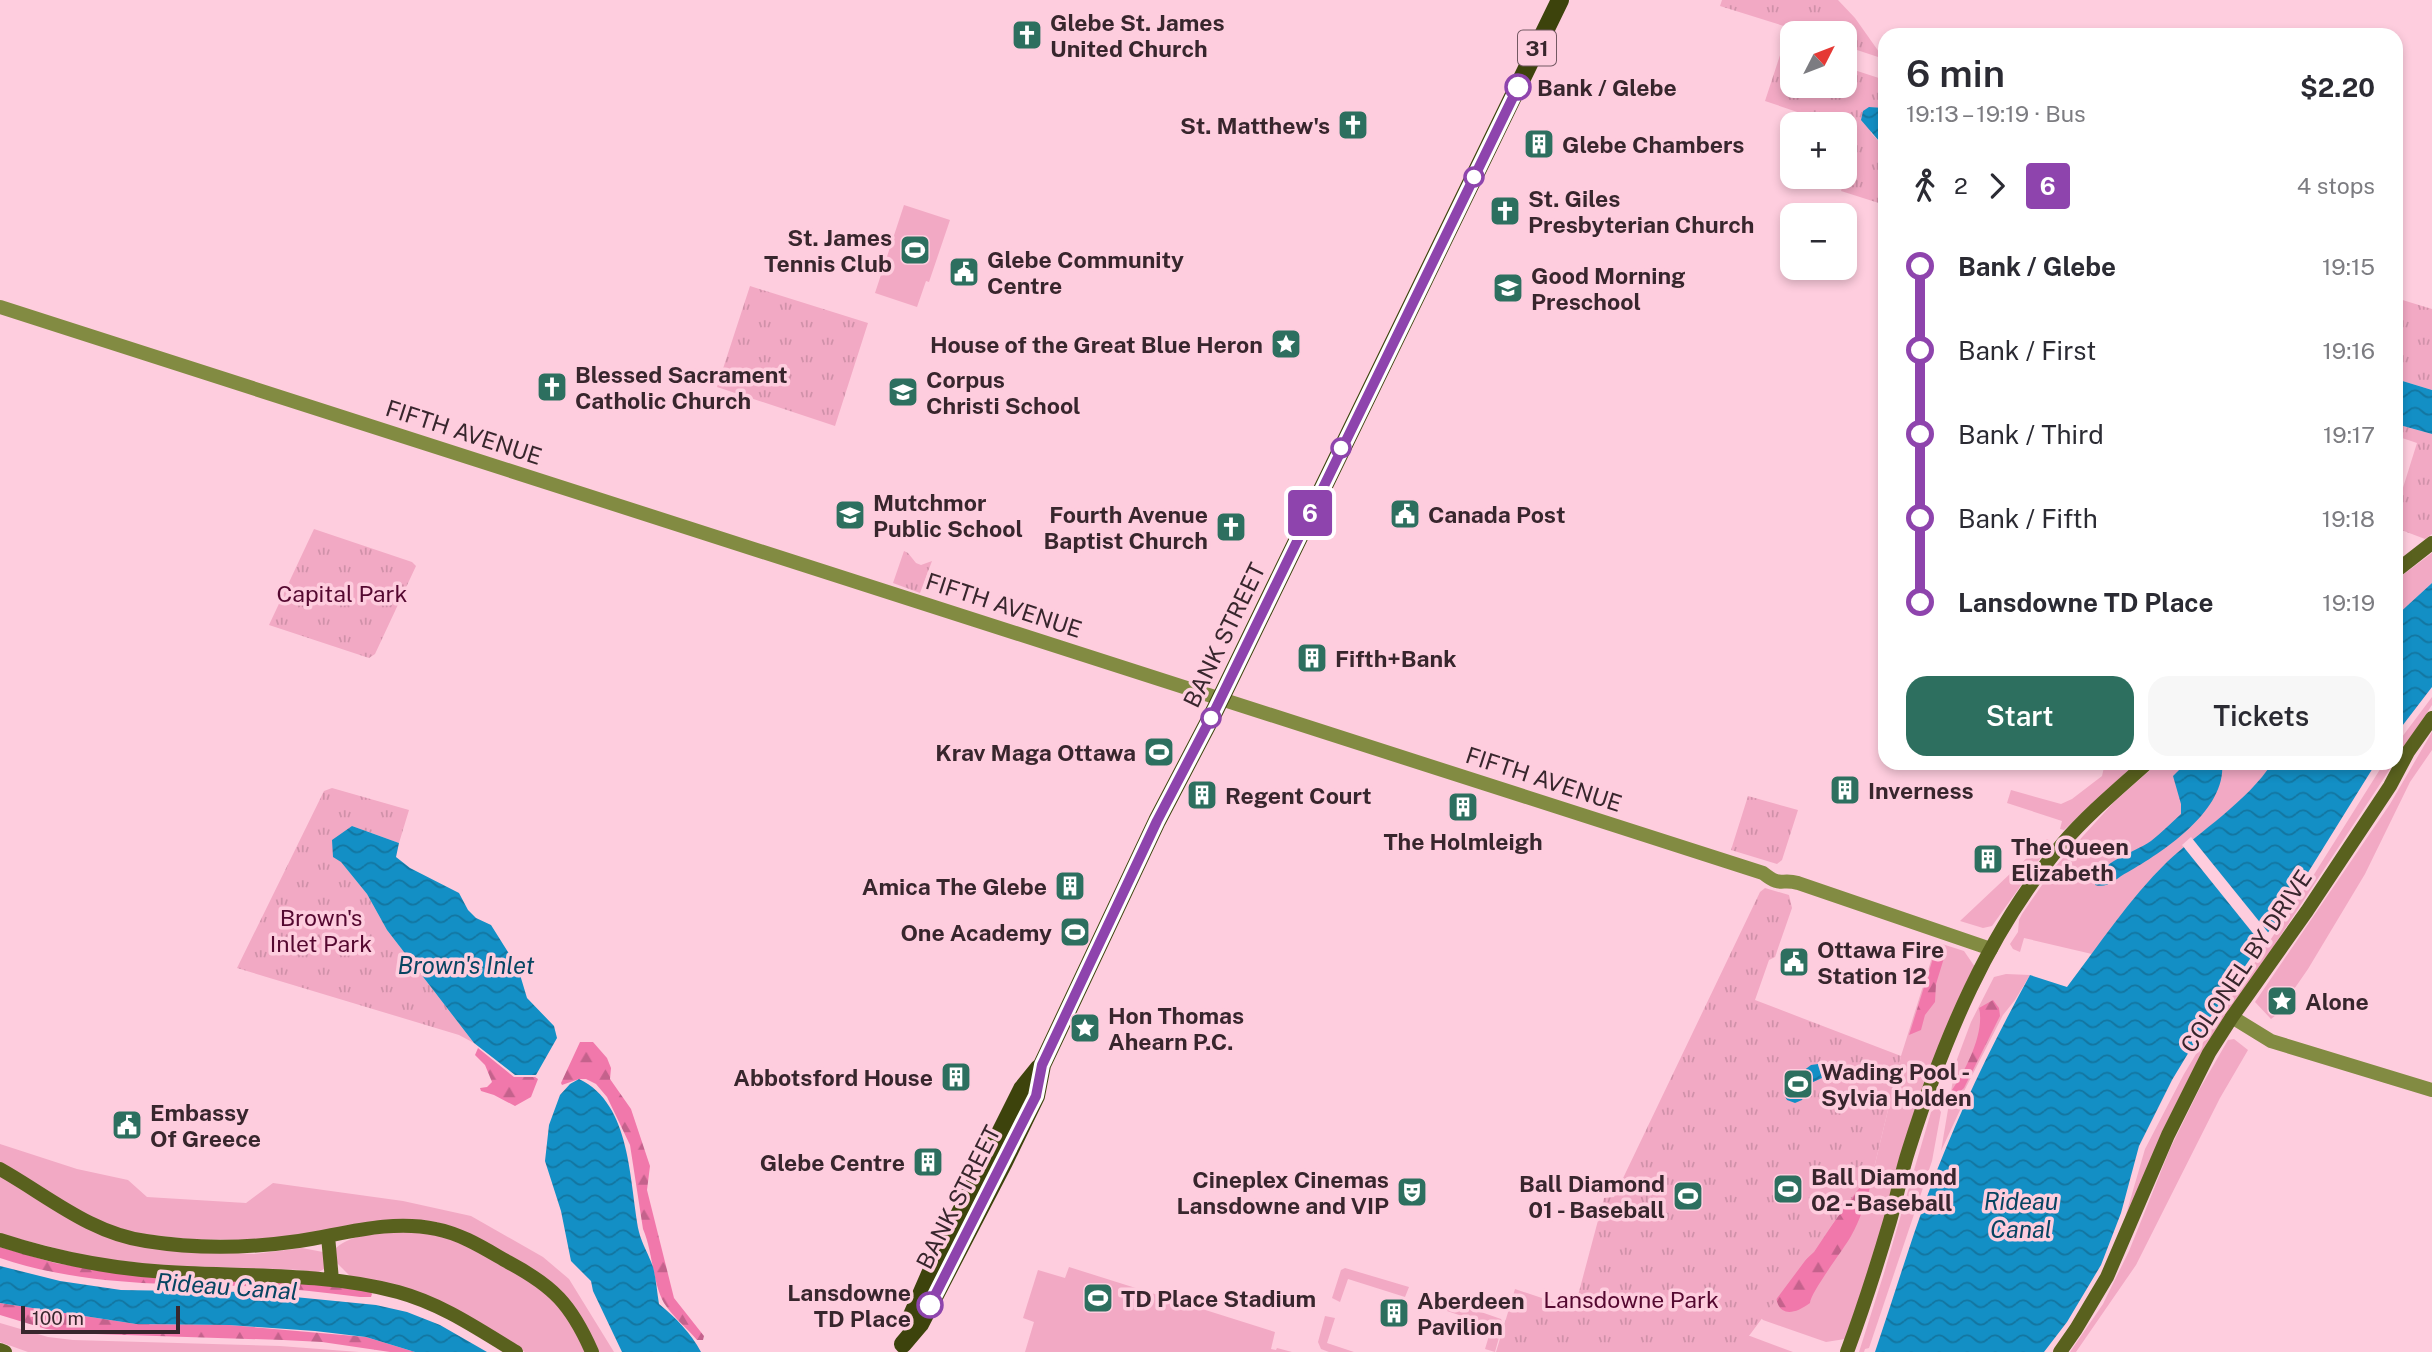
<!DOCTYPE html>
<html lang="en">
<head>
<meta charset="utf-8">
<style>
  :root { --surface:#fff; --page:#f7f7f7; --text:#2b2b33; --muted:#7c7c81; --accent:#2d6f5f }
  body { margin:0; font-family:"Public Sans",sans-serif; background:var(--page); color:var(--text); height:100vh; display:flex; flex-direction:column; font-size:26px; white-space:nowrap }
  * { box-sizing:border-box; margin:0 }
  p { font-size:23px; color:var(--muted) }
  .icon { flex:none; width:38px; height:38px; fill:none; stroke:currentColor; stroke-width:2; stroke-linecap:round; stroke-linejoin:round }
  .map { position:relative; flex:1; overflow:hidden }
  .drawer { position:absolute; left:1878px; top:28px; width:525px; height:742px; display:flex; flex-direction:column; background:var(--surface); border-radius:21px; box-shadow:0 4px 10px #0003 }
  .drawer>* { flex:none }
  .badge { padding:0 14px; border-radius:5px; font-size:24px; line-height:46px }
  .needle { width:46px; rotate:48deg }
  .buttons { position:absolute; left:1780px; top:21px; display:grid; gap:14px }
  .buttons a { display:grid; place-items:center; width:77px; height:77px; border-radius:14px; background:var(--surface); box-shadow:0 4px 10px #0003; font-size:35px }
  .scale { position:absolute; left:21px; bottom:18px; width:159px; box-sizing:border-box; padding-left:7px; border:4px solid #38262d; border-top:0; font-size:19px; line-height:24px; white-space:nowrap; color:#38262d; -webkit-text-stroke:5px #fecdde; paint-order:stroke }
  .map>.badge { position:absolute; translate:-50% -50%; box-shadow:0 0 0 4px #fff }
  .legs { display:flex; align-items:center; gap:10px; height:77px; padding:0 28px; font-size:23px }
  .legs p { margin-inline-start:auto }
  .head { display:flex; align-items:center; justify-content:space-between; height:119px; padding:0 28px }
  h1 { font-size:38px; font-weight:600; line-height:52px }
  .action { display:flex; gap:14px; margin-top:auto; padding:14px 28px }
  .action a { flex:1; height:80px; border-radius:21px; background:var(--accent); color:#fff; font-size:28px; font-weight:600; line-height:80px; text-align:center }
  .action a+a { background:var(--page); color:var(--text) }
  ul { padding:0 28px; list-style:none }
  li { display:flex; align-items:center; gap:24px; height:84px; font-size:26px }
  li i { display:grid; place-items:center; width:10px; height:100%; margin:0 9px; background:currentColor }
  li i::after { content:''; width:18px; height:18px; margin:-9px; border:5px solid; border-radius:50%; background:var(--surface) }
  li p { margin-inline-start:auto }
  li:first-child i { background:linear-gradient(#0000 50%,currentColor 0) }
  li:last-child i { background:linear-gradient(currentColor 50%,#0000 0) }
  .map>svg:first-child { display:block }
  .green { fill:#f2a9c4 }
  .forest { fill:url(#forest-firs) }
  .park { fill:url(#park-tufts) }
  .water { fill:url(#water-waves) }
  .pier { fill:#fecdde }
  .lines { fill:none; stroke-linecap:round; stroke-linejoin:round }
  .tertiary { stroke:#828b42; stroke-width:14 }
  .secondary { stroke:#59611e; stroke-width:14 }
  .primary { stroke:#3d430c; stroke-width:18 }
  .line-1-casing { stroke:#fff; stroke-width:16 }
  .line-1 { stroke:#8e44ad; stroke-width:10 }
  .stop-1-dot { fill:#fff; stroke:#8e44ad; stroke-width:3.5 }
  .labels { text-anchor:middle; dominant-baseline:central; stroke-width:7; stroke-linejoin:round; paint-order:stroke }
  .shield { fill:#fecdde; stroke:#735862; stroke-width:2 }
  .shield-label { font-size:21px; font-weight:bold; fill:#38262d }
  .poi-label { font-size:23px; font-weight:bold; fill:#38262d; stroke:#fecdde; text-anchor:start }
  .stop-label { font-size:23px; font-weight:bold; fill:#38262d; stroke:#fecdde; text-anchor:start }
  .street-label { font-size:23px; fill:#38262d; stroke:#fecdde }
  .park-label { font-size:23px; fill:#550830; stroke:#fecdde }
  .water-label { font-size:24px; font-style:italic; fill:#074562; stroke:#fecdde }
</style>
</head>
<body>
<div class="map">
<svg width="2432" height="1352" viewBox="0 0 2432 1352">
  <defs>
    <pattern id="forest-firs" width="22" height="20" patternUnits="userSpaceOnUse" patternTransform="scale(1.75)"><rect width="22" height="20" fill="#f178ab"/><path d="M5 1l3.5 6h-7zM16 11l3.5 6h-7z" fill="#c4628c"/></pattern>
    <pattern id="park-tufts" width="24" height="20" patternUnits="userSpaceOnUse" patternTransform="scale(1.75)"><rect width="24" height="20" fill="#f2a9c4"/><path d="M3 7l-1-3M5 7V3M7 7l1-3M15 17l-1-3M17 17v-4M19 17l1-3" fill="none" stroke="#d091a9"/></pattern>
    <pattern id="water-waves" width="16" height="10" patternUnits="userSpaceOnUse" patternTransform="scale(1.75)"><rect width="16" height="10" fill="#138fc5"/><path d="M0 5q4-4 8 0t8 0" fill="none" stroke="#1375a0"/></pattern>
  </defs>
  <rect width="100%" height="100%" fill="#fecdde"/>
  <path class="green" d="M904 205 950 220 929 282 926 281 917 307 875 293Z
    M2432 553V583L2396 616V580Z
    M2432 697V705L2277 941 2125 1218 2145 1149 2184 1074 2219 1016 2308 884 2384 763H2396V745Z
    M2432 732V750L2410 782 2365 874 2308 969 2276 1015 2271 1019 2255 1002 2390 804Z
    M2105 763H2136L2064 830 2060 829 2062 821 2007 803 2011 790 2061 804 2072 799 2102 776Z
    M2158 763H2272C2247 803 2201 830 2167 863 2139 890 2115 923 2092 954L2024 938 2020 952 2013 949 2010 944 2018 932 2019 920 2022 914 2053 869 2114 802Z
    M2047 839 2050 841 2049 846 1992 926 1983 928 1960 921Z
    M1939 943 1964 951 1975 967 1845 1339 1826 1342 1763 1320 1761 1318 1869 1175 1875 1164 1901 1056 1935 948Z
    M2006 974 2030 975 2015 1000 2003 1015 1961 1097V1108L1941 1151 1956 1062 1971 1022 1994 977Z
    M2234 1039 2248 1050 2220 1098 2136 1265 2076 1352H2070L2103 1304 2129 1251 2170 1149 2199 1090 2228 1040Z
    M1935 1109H1939L1941 1112 1932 1161 1869 1348 1865 1349 1864 1352H1859L1884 1273 1931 1112Z
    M0 1144 77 1169 128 1180 147 1197 246 1203 273 1183 403 1201 471 1216 543 1257 569 1279 614 1352H598L578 1313 439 1224 256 1240 189 1239 135 1233 96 1221 0 1164Z
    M0 1176 169 1250 254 1254 302 1248 323 1252 326 1261 324 1269 317 1273 302 1270 157 1265 90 1257 0 1234Z
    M404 1230 449 1236 507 1264 550 1294 567 1315 588 1352H525L468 1317 350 1276 336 1262V1248C353 1233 382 1233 404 1230Z
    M1069 1267 1275 1332 1271 1349 1276 1350 1277 1348 1292 1352H1025L1034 1322 1023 1318 1038 1270 1065 1278Z
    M1345 1268 1409 1287 1405 1297 1348 1279 1340 1302 1332 1298 1341 1270Z
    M1438 1297 1501 1319 1503 1323 1495 1352 1485 1349 1492 1326 1435 1307Z
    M1325 1316 1335 1318 1327 1343 1354 1352H1329L1321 1349 1318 1342Z
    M0 1323 48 1337 73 1340 280 1346 359 1352H28L0 1342Z
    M1743 1336H1750L1793 1352H1718Z"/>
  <path class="forest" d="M1941 949 1944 958 1936 984 1935 1002 1925 1015 1921 1030 1909 1035 1934 955Z
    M1993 1000 1999 1008 2000 1016 1964 1088 1955 1096 1952 1090C1966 1070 1985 1032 1979 1008Z
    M580 1042H593L607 1058 611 1068 610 1079 631 1109 650 1166 647 1190 674 1298 704 1336 703 1340H697C687 1328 672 1316 664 1303 652 1281 653 1252 643 1229L630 1145 607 1097 596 1084 586 1079H579L562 1085 561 1083Z
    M478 1048 514 1077H535L538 1079 531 1097 515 1106 494 1095 481 1091 480 1088 487 1087 492 1082 485 1065 475 1055Z
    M1862 1180H1868L1871 1184C1866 1202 1860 1220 1851 1236 1844 1249 1810 1293 1810 1303 1790 1318 1774 1315 1776 1287L1814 1252Z
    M0 1247 55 1263 145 1277 269 1279 370 1291 372 1294 371 1297H360C321 1292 282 1288 243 1286 159 1284 81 1285 0 1258Z
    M0 1303 136 1324 229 1325 366 1337 415 1352H390L322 1342 283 1340 95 1334 46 1329 0 1315Z"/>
  <path class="park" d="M1722 0H1838L1855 18 1884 59 1845 46 1844 33H1806L1720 6Z
    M1783 46 1792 49V86H1844L1845 67 1885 80V108L1869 107 1871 133 1885 148V205L1841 191 1852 156 1845 138 1844 124H1828L1821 120 1765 101Z
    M750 286 868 323 835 426 717 387Z
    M2396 298 2432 309V390L2396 379Z
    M2396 424 2432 434V534L2425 539 2396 528V510L2417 443 2396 436Z
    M314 529 412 562 416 566 375 654 369 658 269 625Z
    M904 551 908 553 916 563 921 565 932 561 920 593 893 583Z
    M332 788 409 810 399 843 352 826 341 862 367 894 387 930 474 1043 459 1035 237 968 324 791Z
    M1748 796 1798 810 1782 860 1777 864 1731 850Z
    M1765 888 1789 895 1792 908 1775 957 1769 960 1755 1000 1901 1056 1875 1164 1869 1175 1737 1352H1496L1515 1289 1566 1306 1576 1303 1604 1198 1614 1197 1760 892Z"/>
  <path class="water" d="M1869 107 1885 108V148L1861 120 1863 111Z
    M2396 379 2432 390V434L2396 424Z
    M2432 583V687L2396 734V616Z
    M2186 763H2222C2227 810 2163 852 2128 872 2116 878 2108 889 2095 885 2097 862 2134 853 2151 841 2161 833 2171 823 2181 814V804L2173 776Z
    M2272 763H2376L2299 887 2207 1022 2172 1080 2139 1146 2121 1213 2101 1265 2067 1322 2044 1352H1875C1893 1299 1909 1246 1928 1194 1956 1118 1991 1046 2030 975L2067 987C2099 945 2129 899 2167 862 2200 831 2248 801 2272 763Z
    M352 826 399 843 396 857 410 868 459 893 468 910 476 918 491 925 518 968 527 998 554 1026 557 1038 536 1075H515L474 1043 387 930 367 894 341 862 333 857 332 840Z
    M1818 1064 1824 1070 1822 1078 1811 1083 1802 1100 1795 1103 1787 1100 1783 1092 1787 1083 1811 1065Z
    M579 1079C632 1104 629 1182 639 1232 642 1244 649 1255 653 1267 656 1278 657 1292 659 1304 676 1318 691 1333 701 1352H622L593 1291 591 1281 571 1261 561 1211 545 1161 549 1125 560 1095 570 1084Z
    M0 1266 60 1281 121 1290 245 1292 376 1305 407 1312 440 1325 487 1352H415L366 1337 315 1331 229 1325 136 1324 0 1303Z"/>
  <path class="pier" d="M2191 837 2271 936 2264 947 2182 845Z"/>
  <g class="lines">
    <path class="tertiary" d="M0 307 1763 873C1782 888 1780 878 1798 883L1991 949
      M2232 1017 2271 1041 2432 1090"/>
    <path class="secondary" d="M2396 571 2432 543
      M0 1169C48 1196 90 1233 146 1241 196 1249 250 1248 299 1241 344 1234 390 1219 436 1229 462 1234 485 1249 508 1262 553 1286 571 1304 592 1352
      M328 1236 332 1280
      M0 1240C61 1260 124 1271 187 1273 258 1276 330 1274 398 1292 442 1304 478 1329 516 1352
      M0 1350 5 1352
      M1847 1352C1863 1309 1877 1265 1890 1221 1897 1197 1901 1173 1909 1149 1943 1041 1988 931 2063 843 2088 814 2118 789 2147 763
      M2060 1352 2076 1329 2107 1277 2168 1135 2209 1053 2232 1017 2307 911 2390 786 2408 752 2432 718"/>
    <path class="primary" d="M909 1322 933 1267 1022 1089 1039 1068
      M903 1344 920 1324 1004 1162 1036 1096 1042 1065 1157 821 1215 710 1560 0"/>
  </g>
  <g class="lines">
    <g class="line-1-casing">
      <path id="line-1" d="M930 1305 1036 1096 1042 1065 1157 821 1215 710 1518 87"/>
    </g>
    <use href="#line-1" class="line-1"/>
  </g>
  <defs>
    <g id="church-square" transform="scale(1.575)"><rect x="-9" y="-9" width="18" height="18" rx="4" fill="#2d6f5f" stroke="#fecdde"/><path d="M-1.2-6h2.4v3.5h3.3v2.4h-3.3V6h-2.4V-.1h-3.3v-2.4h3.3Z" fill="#fff"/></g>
    <g id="building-square" transform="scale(1.575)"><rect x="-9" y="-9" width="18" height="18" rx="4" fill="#2d6f5f" stroke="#fecdde"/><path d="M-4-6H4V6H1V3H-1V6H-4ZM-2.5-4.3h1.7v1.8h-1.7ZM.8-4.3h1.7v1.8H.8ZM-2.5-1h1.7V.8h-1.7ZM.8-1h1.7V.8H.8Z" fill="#fff"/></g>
    <g id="stadium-square" transform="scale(1.575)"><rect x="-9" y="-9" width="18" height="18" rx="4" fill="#2d6f5f" stroke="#fecdde"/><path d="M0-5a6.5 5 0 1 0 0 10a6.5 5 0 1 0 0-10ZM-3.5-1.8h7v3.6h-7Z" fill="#fff"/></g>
    <g id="civic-square" transform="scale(1.575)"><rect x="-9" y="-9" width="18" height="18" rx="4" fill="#2d6f5f" stroke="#fecdde"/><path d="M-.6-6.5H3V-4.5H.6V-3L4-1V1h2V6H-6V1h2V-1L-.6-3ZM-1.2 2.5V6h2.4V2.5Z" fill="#fff"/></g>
    <g id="school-square" transform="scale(1.575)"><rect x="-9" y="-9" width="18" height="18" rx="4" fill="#2d6f5f" stroke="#fecdde"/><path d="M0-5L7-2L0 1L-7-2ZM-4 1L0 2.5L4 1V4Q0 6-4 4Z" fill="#fff"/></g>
    <g id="sight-square" transform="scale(1.575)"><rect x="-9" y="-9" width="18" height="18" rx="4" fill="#2d6f5f" stroke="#fecdde"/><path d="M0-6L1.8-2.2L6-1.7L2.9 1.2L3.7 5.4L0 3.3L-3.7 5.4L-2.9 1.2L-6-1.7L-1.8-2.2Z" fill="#fff"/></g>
    <g id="theatre-square" transform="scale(1.575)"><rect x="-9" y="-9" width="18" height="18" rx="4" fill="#2d6f5f" stroke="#fecdde"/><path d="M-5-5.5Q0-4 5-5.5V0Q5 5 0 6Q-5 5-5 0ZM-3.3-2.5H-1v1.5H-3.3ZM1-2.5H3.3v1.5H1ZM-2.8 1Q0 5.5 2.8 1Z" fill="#fff"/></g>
  </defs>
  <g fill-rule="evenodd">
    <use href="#church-square" x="1027" y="35"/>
    <use href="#church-square" x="1353" y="125"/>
    <use href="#building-square" x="1539" y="144"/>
    <use href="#church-square" x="1505" y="211"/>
    <use href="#stadium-square" x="915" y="250"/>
    <use href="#civic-square" x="964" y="272"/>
    <use href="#school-square" x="1508" y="288"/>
    <use href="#sight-square" x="1286" y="344"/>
    <use href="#church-square" x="552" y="387"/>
    <use href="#school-square" x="903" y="392"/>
    <use href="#civic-square" x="1405" y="514"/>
    <use href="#school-square" x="850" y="515"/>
    <use href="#church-square" x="1231" y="527"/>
    <use href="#building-square" x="1312" y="658"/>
    <use href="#stadium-square" x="1159" y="752"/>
    <use href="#building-square" x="1845" y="790"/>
    <use href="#building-square" x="1202" y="795"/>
    <use href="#building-square" x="1463" y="807"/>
    <use href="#building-square" x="1988" y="859"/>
    <use href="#building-square" x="1070" y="886"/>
    <use href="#stadium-square" x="1075" y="932"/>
    <use href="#civic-square" x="1794" y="962"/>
    <use href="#sight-square" x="2282" y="1001"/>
    <use href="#sight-square" x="1085" y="1028"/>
    <use href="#building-square" x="956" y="1077"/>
    <use href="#stadium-square" x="1798" y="1084"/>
    <use href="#civic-square" x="127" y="1125"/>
    <use href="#building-square" x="928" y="1162"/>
    <use href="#stadium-square" x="1788" y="1189"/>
    <use href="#theatre-square" x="1412" y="1192"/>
    <use href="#stadium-square" x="1688" y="1196"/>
    <use href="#stadium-square" x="1098" y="1298"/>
    <use href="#building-square" x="1394" y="1313"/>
  </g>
  <g class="stop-1-dot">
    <circle cx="1518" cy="87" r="12"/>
    <circle cx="1474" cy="177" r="9"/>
    <circle cx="1341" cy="448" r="9"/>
    <circle cx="1211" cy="718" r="9"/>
    <circle cx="930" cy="1305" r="12"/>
  </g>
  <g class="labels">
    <rect class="shield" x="1518" y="30.5" width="38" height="35" rx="5"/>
    <g class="shield-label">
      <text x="1537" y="48">31</text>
    </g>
    <g class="poi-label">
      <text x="1050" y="22">Glebe St. James<tspan x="1050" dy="26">United Church</tspan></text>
      <text x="1330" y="125" text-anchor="end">St. Matthew's</text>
      <text x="1562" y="144">Glebe Chambers</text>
      <text x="1528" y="198">St. Giles<tspan x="1528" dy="26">Presbyterian Church</tspan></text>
      <text x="892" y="237" text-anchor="end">St. James<tspan x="892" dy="26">Tennis Club</tspan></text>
      <text x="987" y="259">Glebe Community<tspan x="987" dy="26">Centre</tspan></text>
      <text x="1531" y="275">Good Morning<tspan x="1531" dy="26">Preschool</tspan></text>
      <text x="1263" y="344" text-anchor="end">House of the Great Blue Heron</text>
      <text x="575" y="374">Blessed Sacrament<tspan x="575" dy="26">Catholic Church</tspan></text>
      <text x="926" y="379">Corpus<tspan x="926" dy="26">Christi School</tspan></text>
      <text x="873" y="502">Mutchmor<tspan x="873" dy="26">Public School</tspan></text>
      <text x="1208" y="514" text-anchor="end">Fourth Avenue<tspan x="1208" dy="26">Baptist Church</tspan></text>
      <text x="1428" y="514">Canada Post</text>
      <text x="1335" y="658">Fifth+Bank</text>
      <text x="1136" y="752" text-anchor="end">Krav Maga Ottawa</text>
      <text x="1868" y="790">Inverness</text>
      <text x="1225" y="795">Regent Court</text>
      <text x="1463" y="841" text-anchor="middle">The Holmleigh</text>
      <text x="2011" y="846">The Queen<tspan x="2011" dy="26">Elizabeth</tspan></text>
      <text x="1047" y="886" text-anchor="end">Amica The Glebe</text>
      <text x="1052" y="932" text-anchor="end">One Academy</text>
      <text x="1817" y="949">Ottawa Fire<tspan x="1817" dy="26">Station 12</tspan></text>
      <text x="2305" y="1001">Alone</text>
      <text x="1108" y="1015">Hon Thomas<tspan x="1108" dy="26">Ahearn P.C.</tspan></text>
      <text x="1821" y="1071">Wading Pool -<tspan x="1821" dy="26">Sylvia Holden</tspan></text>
      <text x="933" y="1077" text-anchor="end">Abbotsford House</text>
      <text x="150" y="1112">Embassy<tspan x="150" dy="26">Of Greece</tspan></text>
      <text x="905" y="1162" text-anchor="end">Glebe Centre</text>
      <text x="1811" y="1176">Ball Diamond<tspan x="1811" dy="26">02 - Baseball</tspan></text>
      <text x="1389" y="1179" text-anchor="end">Cineplex Cinemas<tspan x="1389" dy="26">Lansdowne and VIP</tspan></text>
      <text x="1665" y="1183" text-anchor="end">Ball Diamond<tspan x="1665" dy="26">01 - Baseball</tspan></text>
      <text x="1121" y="1298">TD Place Stadium</text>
      <text x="1417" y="1300">Aberdeen<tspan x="1417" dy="26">Pavilion</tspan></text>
    </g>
    <g class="stop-label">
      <text x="1537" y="87">Bank / Glebe</text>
      <text x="911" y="1292" text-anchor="end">Lansdowne<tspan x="911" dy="26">TD Place</tspan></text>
    </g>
    <g class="street-label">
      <text transform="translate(464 432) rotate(18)">FIFTH AVENUE</text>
      <text transform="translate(1004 605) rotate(18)">FIFTH AVENUE</text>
      <text transform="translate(1224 635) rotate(-64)">BANK STREET</text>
      <text transform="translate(1544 779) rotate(18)">FIFTH AVENUE</text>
      <text transform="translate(2246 961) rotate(-56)">COLONEL BY DRIVE</text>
      <text transform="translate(958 1197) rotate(-63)">BANK STREET</text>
    </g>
    <g class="park-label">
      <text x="342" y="593">Capital Park</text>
      <text x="321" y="917">Brown's<tspan x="321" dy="26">Inlet Park</tspan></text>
      <text x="1631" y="1299">Lansdowne Park</text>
    </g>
    <g class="water-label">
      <text x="466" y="965">Brown's Inlet</text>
      <text x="2021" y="1201">Rideau<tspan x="2021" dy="28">Canal</tspan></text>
      <text transform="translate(227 1286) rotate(4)">Rideau Canal</text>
    </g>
  </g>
</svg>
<div class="buttons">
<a><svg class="needle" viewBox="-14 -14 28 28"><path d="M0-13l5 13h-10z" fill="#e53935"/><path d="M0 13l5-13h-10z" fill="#7c7c81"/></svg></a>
<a>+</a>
<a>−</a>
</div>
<div class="scale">100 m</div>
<b class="badge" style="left:1310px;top:513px;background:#8e44ad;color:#fff">6</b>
<section class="drawer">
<div class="head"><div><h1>6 min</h1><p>19:13 – 19:19 · Bus</p></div><b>$2.20</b></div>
<div class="legs"><svg class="icon" aria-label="walk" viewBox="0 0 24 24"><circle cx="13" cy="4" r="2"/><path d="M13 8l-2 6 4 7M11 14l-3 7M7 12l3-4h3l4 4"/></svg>2<svg class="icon" aria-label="forward" viewBox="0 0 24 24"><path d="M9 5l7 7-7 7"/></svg><b class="badge" style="background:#8e44ad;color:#fff">6</b><p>4 stops</p></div>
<ul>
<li><i style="color:#8e44ad"></i><b>Bank / Glebe</b><p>19:15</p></li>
<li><i style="color:#8e44ad"></i><span>Bank / First</span><p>19:16</p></li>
<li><i style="color:#8e44ad"></i><span>Bank / Third</span><p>19:17</p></li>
<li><i style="color:#8e44ad"></i><span>Bank / Fifth</span><p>19:18</p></li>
<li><i style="color:#8e44ad"></i><b>Lansdowne TD Place</b><p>19:19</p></li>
</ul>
<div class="action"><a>Start</a><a>Tickets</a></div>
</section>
</div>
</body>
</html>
